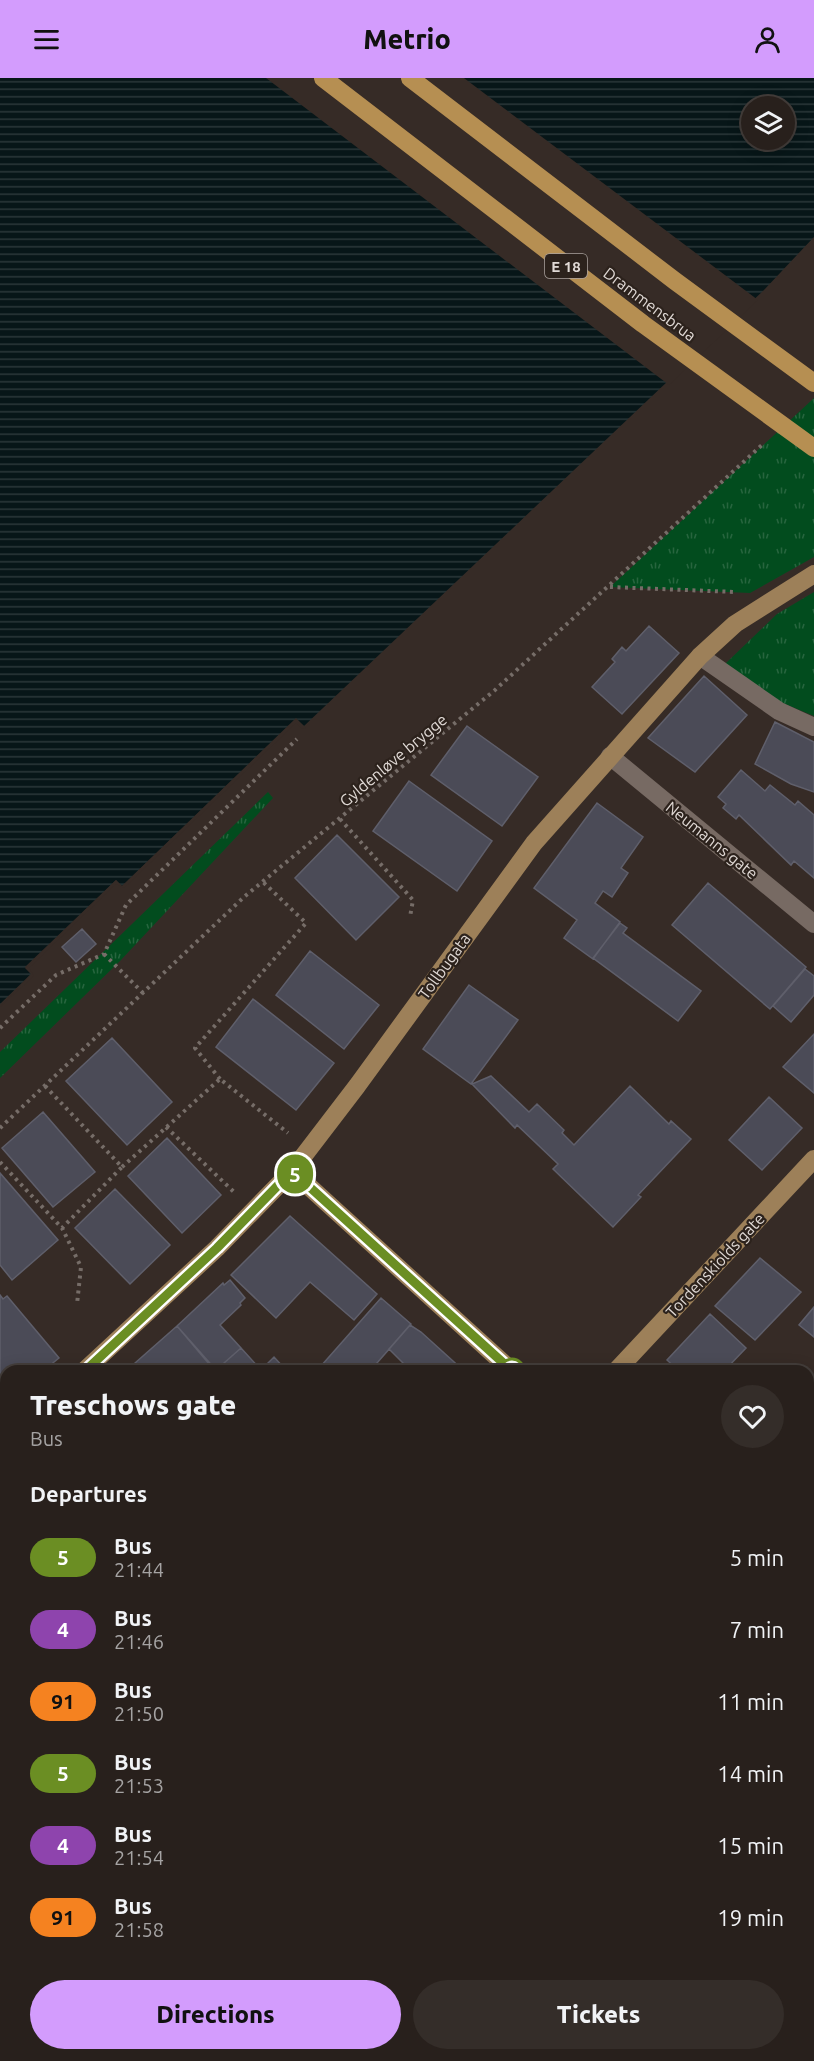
<!DOCTYPE html>
<html lang="en">
<head>
<meta charset="utf-8">
<style>
  :root { --surface:#28201c; --page:#342d29; --text:#f1f3f6; --muted:#a5a3a3; --line:#443e3b; --accent:#d39cfd }
  body { margin:0; font-family:Ubuntu,sans-serif; background:var(--page); color:var(--text); height:100vh; display:flex; flex-direction:column; font-size:22px; white-space:nowrap }
  * { box-sizing:border-box; margin:0 }
  p { font-size:20px; color:var(--muted) }
  .icon { flex:none; width:33px; height:33px; fill:none; stroke:currentColor; stroke-width:2; stroke-linecap:round; stroke-linejoin:round }
  .map { position:relative; flex:1; overflow:hidden }
  .panel { position:absolute; left:0px; top:1287px; width:814px; height:696px; display:flex; flex-direction:column; background:var(--surface); border-radius:18px 18px 0 0; box-shadow:0 3px 15px #0003,0 0 0 2px var(--line) }
  .panel>* { flex:none }
  .badge { padding:0 12px; border-radius:20px; font-size:21px; line-height:39px }
  .buttons { position:absolute; left:741px; top:18px; display:grid; gap:12px }
  .buttons a { display:grid; place-items:center; width:54px; height:54px; border-radius:50%; background:var(--surface); box-shadow:0 3px 15px #0003,0 0 0 2px var(--line); font-size:30px }
  .map>.badge { position:absolute; translate:-50% -50%; box-shadow:0 0 0 3px #fff }
  h2 { padding:0 30px; font-size:22px; line-height:54px }
  .round { display:grid; place-items:center; flex:none; width:63px; height:63px; border-radius:32px; background:var(--page) }
  .summary { display:flex; align-items:center; justify-content:space-between; height:102px; padding:0 30px }
  h1 { font-size:28px; font-weight:800; line-height:45px }
  .action { display:flex; gap:12px; margin-top:auto; padding:12px 30px }
  .action a { flex:1; height:69px; border-radius:36px; background:var(--accent); color:#111; font-size:24px; font-weight:800; line-height:69px; text-align:center }
  .action a+a { background:var(--page); color:var(--text) }
  ul { padding:0; list-style:none }
  li { display:flex; align-items:center; gap:18px; height:72px; padding:0 30px }
  li div { flex:1 }
  li b { display:block; font-size:22px }
  li em { font-style:normal }
  li .badge { min-width:66px; font-weight:700; text-align:center }
  header { display:flex; justify-content:space-between; align-items:center; height:78px; padding:0 30px; background:var(--accent); color:#111; font-size:27px; font-weight:800 }
  .map>svg:first-child { display:block }
  .grass { fill:url(#grass-tufts) }
  .water { fill:url(#water-rules); fill-rule:evenodd }
  .pier { fill:#362b26 }
  .building { fill:#4b4b57; stroke:#5f5f6b; stroke-width:1.5 }
  .lines { fill:none; stroke-linecap:round; stroke-linejoin:round }
  .path { stroke:#766d68; stroke-width:4; stroke-dasharray:3 4.5; stroke-linecap:butt }
  .minor { stroke:#776a63; stroke-width:18 }
  .major { stroke:#9d8059; stroke-width:18 }
  .highway { stroke:#b68f52; stroke-width:18 }
  .line-casing { stroke:#fff; stroke-width:14 }
  .line { stroke:#6b8e23; stroke-width:9 }
  .stop-dot { fill:#fff; stroke:#6b8e23; stroke-width:3 }
  .labels { text-anchor:middle; dominant-baseline:central; stroke-width:4.5; stroke-linejoin:round; paint-order:stroke }
  .shield { fill:#2c221c; stroke:#aaa29e; stroke-width:1.5 }
  .shield-label { font-size:15px; font-weight:bold; fill:#e0d9d5 }
  .street-label { font-size:16px; fill:#e0d9d5; stroke:#2c221c }
</style>
</head>
<body>
<header><svg class="icon" aria-label="menu" viewBox="0 0 24 24"><path d="M4 6h16M4 12h16M4 18h16"/></svg>Metrio<svg class="icon" aria-label="person" viewBox="0 0 24 24"><circle cx="12" cy="8" r="4"/><path d="M4 21q1-7 8-7t8 7"/></svg></header>
<div class="map">
<svg width="814" height="1983" viewBox="0 0 814 1983">
  <defs>
    <pattern id="grass-tufts" width="24" height="20" patternUnits="userSpaceOnUse" patternTransform="scale(1.5)"><rect width="24" height="20" fill="#024c1e"/><path d="M3 7l-1-3M5 7V3M7 7l1-3M15 17l-1-3M17 17v-4M19 17l1-3" fill="none" stroke="#27653e"/></pattern>
    <pattern id="water-rules" width="6" height="5" patternUnits="userSpaceOnUse" patternTransform="scale(1.5)"><rect width="6" height="5" fill="#071618"/><path d="M0 2.5h6" fill="none" stroke="#2b3739"/></pattern>
  </defs>
  <rect width="100%" height="100%" fill="#362b26"/>
  <path class="grass" d="M814 320V479L750 515 610 509Z
    M814 514V638L780 624 725 586 777 536Z
    M268 714 273 720 120 883 0 1000V974Z"/>
  <path class="water" d="M0 0H814V159L764 212 304 648 296 641 122 808 116 802 25 889 31 896 0 926ZM752 28H784V62H752Z"/>
  <path class="pier" d="M266 0H464L758 222 669 307Z
    M296 640 306 650 302 651 296 645 124 810 116 806 29 890 34 898 0 929 31 896 25 890 116 802 122 808Z"/>
  <path class="building" d="M649 548 679 575 622 636 592 609 615 584 612 581 622 569 626 573Z
    M704 598 747 637 695 694 648 660Z
    M775 644 814 664V714L791 706 755 686Z
    M467 648 538 699 502 748 431 697Z
    M741 692 765 713 770 707 795 727 798 723 814 737V800L794 783 791 787 739 737 736 741 723 730 726 726 718 719Z
    M409 703 492 763 457 813 373 753Z
    M597 725 643 759 621 790 628 795 612 819 603 813 595 825 620 844 593 881 564 860 577 842 534 810Z
    M337 757 399 819 356 862 295 800Z
    M708 805 806 889 770 931 672 847Z
    M620 845 627 850 623 855 701 913 678 943 593 880Z
    M82 851 96 866 76 884 62 869Z
    M310 873 379 927 344 971 276 917Z
    M805 891 814 898V917L791 944 773 928Z
    M469 907 518 942 471 1006 423 971Z
    M253 921 334 985 296 1032 216 969Z
    M814 956V1015L783 989Z
    M112 960 172 1024 127 1067 66 1003Z
    M491 998 529 1034 537 1026 564 1052 562 1055 574 1067 630 1008 669 1046 671 1043 691 1061 638 1117 641 1119 613 1149 553 1091 558 1086 517 1047 515 1050 472 1006Z
    M769 1019 802 1050 762 1092 729 1062Z
    M43 1034 95 1094 53 1129 2 1070Z
    M167 1060 221 1117 182 1155 128 1098Z
    M0 1095 58 1162 12 1202 0 1187Z
    M115 1111 170 1167 130 1206 75 1150Z
    M290 1138 377 1216 354 1242 310 1204 276 1240 231 1197Z
    M760 1180 801 1214 755 1262 715 1228Z
    M230 1202 245 1220 240 1225 241 1227 220 1247 241 1270 216 1292 177 1248 223 1205 224 1207Z
    M0 1217 3 1221 7 1218 59 1280 43 1293H6V1307L0 1300Z
    M381 1220 411 1246 370 1293H326L321 1288Z
    M814 1229V1259L799 1247Z
    M710 1236 746 1270 724 1293H679L667 1282Z
    M410 1247 421 1254 464 1293H411L389 1271Z
    M177 1248 215 1293H126Z
    M241 1270 261 1292 274 1279 287 1293H215Z
    M808 1368 814 1373V1400L808 1406Z
    M6 1392V1485L0 1491V1397Z
    M814 1400V1422L808 1417V1406Z
    M814 1441V1475L808 1481V1444Z
    M6 1485V1521L0 1514V1491Z
    M814 1505V1522L808 1517V1511Z
    M3 1606 6 1609V1627L2 1631 6 1634V1700L3 1703 0 1700V1610Z
    M808 1612 814 1617V1684L809 1689Z
    M6 1700V1796L2 1793 0 1796V1706Z
    M814 1833V1905L808 1911V1838Z
    M16 1977H40L47 1983H11Z
    M83 1977H130L126 1983H90Z
    M167 1977H209L204 1983H174Z
    M245 1977H287L282 1983H239Z
    M298 1977H325L333 1983H294Z
    M325 1977H358L353 1983H333Z
    M456 1977H528L523 1983H450Z
    M677 1977H745L747 1980 744 1983H671Z"/>
  <g class="lines">
    <path class="path" d="M610 509 735 514
      M340 741 413 822 410 839
      M104 876 143 915
      M0 950 56 897 104 876 126 827 297 661
      M220 1001 195 970 306 845 263 804
      M45 1008 122 1089 62 1150
      M166 1049 235 1115
      M0 1050 244 819 495 612 763 366
      M0 1084 62 1150 81 1189 77 1226
      M122 1089 220 1001 288 1055"/>
    <path class="minor" d="M700 578 779 633 814 649
      M610 678 814 846
      M808 1570 814 1575
      M808 1753 814 1747
      M68 1977 76 1983
      M398 1977 404 1983
      M591 1983 596 1977"/>
    <path class="major" d="M292 1093 512 1293
      M84 1293 217 1170 292 1093 357 1008 534 765 700 578 735 546 814 496
      M616 1293 814 1081
      M0 1371 6 1365
      M0 1954 6 1948"/>
    <path class="highway" d="M323 0 643 246 814 370
      M410 0 675 203 814 305"/>
  </g>
  <g class="lines">
    <g class="line-casing">
      <path id="line" d="M85 1293 217 1170 292 1093 512 1293"/>
    </g>
    <use href="#line" class="line"/>
  </g>
  <circle class="stop-dot" cx="512" cy="1293" r="12"/>
  <g class="labels">
    <rect class="shield" x="545" y="176" width="42" height="24" rx="4.5"/>
    <g class="shield-label">
      <text x="566" y="188">E 18</text>
    </g>
    <g class="street-label">
      <text transform="translate(650 226) rotate(37)">Drammensbrua</text>
      <text transform="translate(393 682) rotate(-40)">Gyldenløve brygge</text>
      <text transform="translate(712 762) rotate(39)">Neumanns gate</text>
      <text transform="translate(444 888) rotate(-54)">Tollbugata</text>
      <text transform="translate(715 1187) rotate(-47)">Tordenskiolds gate</text>
    </g>
  </g>
</svg>
<div class="buttons">
<a><svg class="icon" aria-label="layers" viewBox="0 0 24 24"><path d="M12 4l9 5-9 5-9-5zM3 14l9 5 9-5"/></svg></a>
</div>
<b class="badge" style="left:295px;top:1096px;background:#6b8e23;color:#fff">5</b>
<section class="panel">
<div class="summary"><div><h1>Treschows gate</h1><p>Bus</p></div><a class="round"><svg class="icon" aria-label="heart" viewBox="0 0 24 24"><path d="M12 20l-8-8c-3-5 5-10 8-4 3-6 11-1 8 4z"/></svg></a></div>
<h2>Departures</h2>
<ul>
<li><span class="badge" style="background:#6b8e23;color:#fff">5</span><div><b>Bus</b><p>21:44</p></div><em>5 min</em></li>
<li><span class="badge" style="background:#8e44ad;color:#fff">4</span><div><b>Bus</b><p>21:46</p></div><em>7 min</em></li>
<li><span class="badge" style="background:#f58220;color:#111">91</span><div><b>Bus</b><p>21:50</p></div><em>11 min</em></li>
<li><span class="badge" style="background:#6b8e23;color:#fff">5</span><div><b>Bus</b><p>21:53</p></div><em>14 min</em></li>
<li><span class="badge" style="background:#8e44ad;color:#fff">4</span><div><b>Bus</b><p>21:54</p></div><em>15 min</em></li>
<li><span class="badge" style="background:#f58220;color:#111">91</span><div><b>Bus</b><p>21:58</p></div><em>19 min</em></li>
</ul>
<div class="action"><a>Directions</a><a>Tickets</a></div>
</section>
</div>
</body>
</html>
